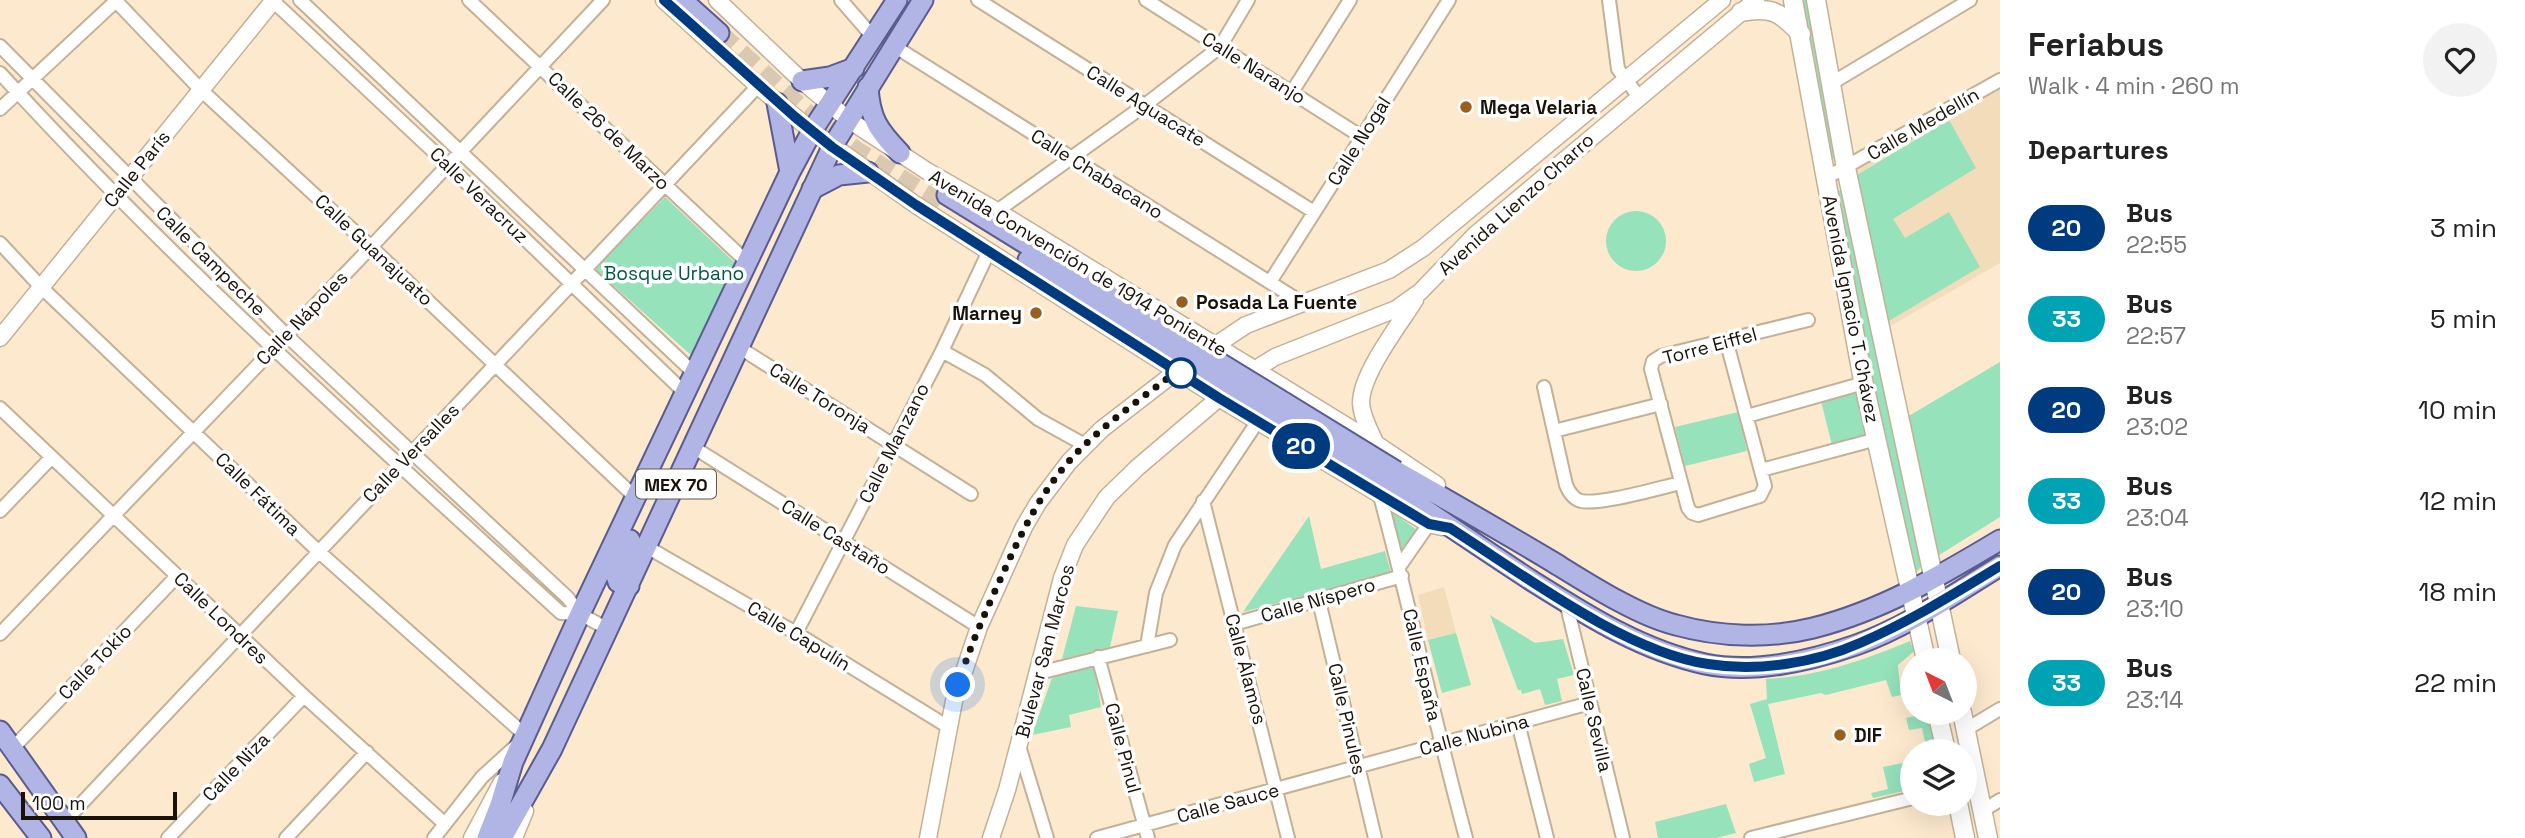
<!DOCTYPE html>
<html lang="en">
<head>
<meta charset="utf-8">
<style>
  :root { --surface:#fff; --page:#f2f2f2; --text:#222; --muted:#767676 }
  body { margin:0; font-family:"Space Grotesk",sans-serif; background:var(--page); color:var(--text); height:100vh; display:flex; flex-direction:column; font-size:26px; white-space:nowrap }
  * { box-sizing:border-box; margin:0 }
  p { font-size:23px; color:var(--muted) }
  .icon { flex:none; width:38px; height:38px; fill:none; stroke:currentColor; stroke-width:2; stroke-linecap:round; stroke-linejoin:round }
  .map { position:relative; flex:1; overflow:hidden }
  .panel { display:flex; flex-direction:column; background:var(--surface); width:525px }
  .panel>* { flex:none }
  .badge { padding:0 14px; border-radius:23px; font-size:24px; line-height:46px }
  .needle { width:46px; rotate:318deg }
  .controls { position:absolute; left:1900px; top:648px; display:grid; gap:14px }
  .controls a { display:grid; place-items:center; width:77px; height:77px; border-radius:50%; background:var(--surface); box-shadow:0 7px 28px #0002; font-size:35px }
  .scale { position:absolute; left:21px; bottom:18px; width:156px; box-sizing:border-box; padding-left:7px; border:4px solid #191209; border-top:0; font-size:19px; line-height:24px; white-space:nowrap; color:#191209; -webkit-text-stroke:5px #fff; paint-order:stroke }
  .you { position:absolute; width:35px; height:35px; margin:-18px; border:5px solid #fff; border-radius:50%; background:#1a73e8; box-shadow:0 0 0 10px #1a73e833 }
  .map>.badge { position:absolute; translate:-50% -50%; box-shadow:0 0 0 4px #fff }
  h2 { padding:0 28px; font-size:26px; line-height:63px }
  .round { display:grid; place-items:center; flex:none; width:74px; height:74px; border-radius:37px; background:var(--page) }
  .summary { display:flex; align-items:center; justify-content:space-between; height:119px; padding:0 28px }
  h1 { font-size:33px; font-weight:800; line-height:52px }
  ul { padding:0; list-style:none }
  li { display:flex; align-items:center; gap:21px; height:91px; padding:0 28px }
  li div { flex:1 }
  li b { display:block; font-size:26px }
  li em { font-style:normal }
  li .badge { min-width:77px; font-weight:700; text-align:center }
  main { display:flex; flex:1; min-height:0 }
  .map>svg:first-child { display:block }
  .built { fill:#f3dcba }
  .green { fill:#95e2bb }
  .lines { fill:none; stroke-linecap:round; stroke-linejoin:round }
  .primary-tunnel { stroke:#dac9b0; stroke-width:19; stroke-dasharray:19 10; stroke-linecap:butt }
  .minor-casing { stroke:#c3b197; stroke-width:16 }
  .tertiary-casing { stroke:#c3b197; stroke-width:19 }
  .secondary-casing { stroke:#c3b197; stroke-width:21 }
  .primary-casing { stroke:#5a5b8e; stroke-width:23 }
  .minor { stroke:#fff; stroke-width:12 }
  .tertiary { stroke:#fff; stroke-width:16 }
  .secondary { stroke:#fff; stroke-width:18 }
  .primary { stroke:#b1b5e6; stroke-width:19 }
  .primary-bridge-casing { stroke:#5a5b8e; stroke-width:23; stroke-linecap:butt }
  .primary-bridge { stroke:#b1b5e6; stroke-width:19 }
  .line-casing { stroke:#fff; stroke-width:16 }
  .line { stroke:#003b80; stroke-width:10 }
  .walk { stroke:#191209; stroke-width:7; stroke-dasharray:0 12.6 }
  .poi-dot { fill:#9a5e1f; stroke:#fff; stroke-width:2.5 }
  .stop-dot { fill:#fff; stroke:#003b80; stroke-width:3.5 }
  .labels { text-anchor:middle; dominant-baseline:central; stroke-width:7; stroke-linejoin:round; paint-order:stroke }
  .shield { fill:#fff; stroke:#5e5953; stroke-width:2 }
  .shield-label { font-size:18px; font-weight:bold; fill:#191209 }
  .street-label { font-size:19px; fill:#191209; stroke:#fff }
  .poi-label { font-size:19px; font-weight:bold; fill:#191209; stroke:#fff; text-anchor:start }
  .park-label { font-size:19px; fill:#02593b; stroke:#fff }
</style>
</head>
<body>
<main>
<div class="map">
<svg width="2000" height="838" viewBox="0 0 2000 838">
  <rect width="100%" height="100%" fill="#fce9ce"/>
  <path class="built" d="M2000 85V263L1887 328 1850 174Z
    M1444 587 1456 633 1428 640 1418 595Z"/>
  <path class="green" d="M1797 0H1810L1839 156 1829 161Z
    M1949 120 1976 168 1893 219 1905 238 1949 212 1980 267 1887 322 1852 178Z
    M1845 189 1892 431 1921 566 1918 571 1914 568 1883 437 1835 192Z
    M665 197 735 263 692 356 595 269Z
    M1606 241a30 30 0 1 1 60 0a30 30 0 1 1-60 0Z
    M2000 362V517L1936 557 1907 417Z
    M1858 391 1867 437 1832 445 1821 401Z
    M1738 412 1747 451 1685 466 1675 427Z
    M1389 510 1417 530 1400 553Z
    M1309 516 1321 569 1385 551 1391 573 1243 612Z
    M1076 606 1118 611 1110 647 1062 659Z
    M1490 615 1535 643 1563 639 1574 675 1557 679 1562 701 1545 705 1540 689 1522 694 1521 690H1518Z
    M1456 633 1471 685 1442 693 1428 640Z
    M1910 641 1914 651 1898 665 1901 695 1892 697 1886 680 1826 695 1821 693 1768 704 1785 774 1754 782 1749 764 1766 758 1750 704 1767 699 1766 679C1820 676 1861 661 1910 641Z
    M1094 666 1101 707 1069 715 1071 727 1032 735 1052 678Z
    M1929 713 1937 751H1927L1922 728 1909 730 1906 718Z
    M1912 761 1913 789 1873 798 1871 793 1888 789 1883 767Z
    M1726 804 1736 833 1716 838H1658L1655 822Z"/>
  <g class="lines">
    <path class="primary-tunnel" d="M719 33 817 122 857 151 942 204"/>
    <g class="minor-casing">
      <path id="minor" d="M115 0 201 90 371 247 636 498
        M272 0 448 165 684 392
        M300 0 694 373
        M469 0 748 263
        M841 0 873 37
        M978 0 1314 212
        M1146 0 1362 137
        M1609 0 1618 69 1639 97
        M0 46 285 334 568 598 580 614
        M894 46 1301 302
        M0 73C175 265 370 438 561 613L580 614 608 629
        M1832 83 1970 0
        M1292 92 1350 0
        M0 109 117 0
        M1826 178 2000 80
        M997 211 1145 105 1220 47 1248 0
        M0 243 41 287 318 551 525 735
        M1270 282 1449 0
        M1722 342 1728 347 1765 486 1760 496 1698 515 1692 513 1688 508 1651 369 1653 361 1661 356 1808 320
        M740 348 971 494
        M942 351 985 375 1038 419 1085 445
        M1544 387 1566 485C1569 492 1573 499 1581 501 1601 505 1658 488 1681 483
        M0 408 304 696 445 824
        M1747 416 1864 383
        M1554 431 1661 404
        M693 447 979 627
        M1761 470 1877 439
        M1379 492C1410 607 1435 723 1466 838
        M1203 501 1288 838
        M0 511 51 458
        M647 547 796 633 950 728
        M1399 567 1429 524
        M1319 601 1375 838
        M1566 602 1623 838
        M1234 624 1402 576
        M796 633 942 351 989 251
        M0 634 371 247 603 0
        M1147 646 1156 593 1175 545 1258 421
        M1098 657 1148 838
        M1039 673 1170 640
        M1518 723 1547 838
        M1965 730 2000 709
        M1019 746 1047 838
        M13 748 177 576
        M1982 811 2000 800
        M65 821 758 86
        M168 838 304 696
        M286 838 367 752
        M434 838 482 777 518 744
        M1097 838 1590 703
        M1751 838 1913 798"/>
    </g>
    <g class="tertiary-casing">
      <path id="tertiary" d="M664 0 758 86 812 131 916 205 1219 398 1429 524 1442 527
        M717 0 802 81 849 120 927 171 997 211 1376 444 1437 485
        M0 338 274 0
        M1376 444C1370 431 1362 418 1361 403 1361 374 1399 325 1415 300
        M472 838 502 782
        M514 838 525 811
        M928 838 954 701 979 627 1024 527 1038 503 1069 462 1102 429 1177 371 1246 325 1389 270 1423 248 1722 0
        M991 838 1007 790 1062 578 1075 545 1107 497 1138 467 1219 398 1254 370 1275 357 1396 309 1420 292 1475 235 1756 0"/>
    </g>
    <g class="secondary-casing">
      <path id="secondary" d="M1793 0 1863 380 1926 660
        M1816 0 1846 168 1951 660
        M1741 12C1772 6 1780 12 1801 34
        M1937 712 1946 751
        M1962 712 1988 838
        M1958 803 1965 838"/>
    </g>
    <g class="primary-casing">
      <path id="primary" d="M682 0 719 33
        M802 81 830 77 854 68
        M868 87C870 119 878 130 900 153
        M777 103 790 172
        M812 189 839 175 868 172
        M947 195 1104 292
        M1028 260 1096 305
        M1396 471C1449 501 1501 531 1553 562 1587 583 1638 616 1676 625 1719 637 1769 639 1813 628 1881 611 1940 576 2000 540
        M1388 484C1435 517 1482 548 1529 579 1585 614 1640 650 1705 664 1754 674 1810 661 1856 645 1907 627 1954 594 2000 566
        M629 586 618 582C612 568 624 553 630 540
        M0 731 76 838
        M0 785 41 838
        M487 838 500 805 513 762 580 614 790 172 812 131 897 0
        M502 838 552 749 832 147 923 0"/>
    </g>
    <use href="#minor" class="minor"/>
    <use href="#tertiary" class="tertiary"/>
    <use href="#secondary" class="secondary"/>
    <use href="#primary" class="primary"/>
    <g class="primary-bridge-casing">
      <path id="primary-bridge" d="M1104 292 1396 471
        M1096 305 1217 382 1388 484"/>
    </g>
    <use href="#primary-bridge" class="primary-bridge"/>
  </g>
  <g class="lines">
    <g class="line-casing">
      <path id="line" d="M664 0 795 117 832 147 916 205 1219 398 1429 524 1450 528C1521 573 1625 652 1708 664 1757 672 1815 663 1860 643 1909 622 1954 594 2000 566"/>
    </g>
    <use href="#line" class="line"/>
    <path class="walk" d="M958 685C969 649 984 615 1000 580 1019 538 1038 496 1070 460 1101 426 1141 399 1177 371L1181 373"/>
  </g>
  <g class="poi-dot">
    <circle cx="1466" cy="107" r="7"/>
    <circle cx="1182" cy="302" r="7"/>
    <circle cx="1036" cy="313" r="7"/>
    <circle cx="1840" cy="735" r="7"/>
  </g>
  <circle class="stop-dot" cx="1181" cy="373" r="14"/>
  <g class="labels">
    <rect class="shield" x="636" y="469.5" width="80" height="29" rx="5"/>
    <g class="shield-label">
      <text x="676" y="484">MEX 70</text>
    </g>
    <g class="street-label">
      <text transform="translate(1254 68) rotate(32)">Calle Naranjo</text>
      <text transform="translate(1146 106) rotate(32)">Calle Aguacate</text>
      <text transform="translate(1923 124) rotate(-30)">Calle Medellín</text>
      <text transform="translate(609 131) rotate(44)">Calle 26 de Marzo</text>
      <text transform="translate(1359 141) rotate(-58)">Calle Nogal</text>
      <text transform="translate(137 169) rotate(-51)">Calle París</text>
      <text transform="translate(1097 174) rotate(32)">Calle Chabacano</text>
      <text transform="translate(479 195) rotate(44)">Calle Veracruz</text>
      <text transform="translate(1516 204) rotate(-42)">Avenida Lienzo Charro</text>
      <text transform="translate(374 250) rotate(43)">Calle Guanajuato</text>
      <text transform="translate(211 261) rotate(45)">Calle Campeche</text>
      <text transform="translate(1078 263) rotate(31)">Avenida Convención de 1914 Poniente</text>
      <text transform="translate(1851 309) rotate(79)">Avenida Ignacio T. Chávez</text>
      <text transform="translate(302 318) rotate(-46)">Calle Nápoles</text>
      <text transform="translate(1710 346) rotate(-15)">Torre Eiffel</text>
      <text transform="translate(820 398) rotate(32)">Calle Toronja</text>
      <text transform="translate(894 443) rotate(-63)">Calle Manzano</text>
      <text transform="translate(411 453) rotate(-46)">Calle Versalles</text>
      <text transform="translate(258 494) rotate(44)">Calle Fátima</text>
      <text transform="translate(836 537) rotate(32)">Calle Castaño</text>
      <text transform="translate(1318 600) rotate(-16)">Calle Níspero</text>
      <text transform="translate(221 618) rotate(44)">Calle Londres</text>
      <text transform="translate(799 636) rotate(31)">Calle Capulín</text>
      <text transform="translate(1045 651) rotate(-75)">Bulevar San Marcos</text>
      <text transform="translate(95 662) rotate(-46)">Calle Tokio</text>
      <text transform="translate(1422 665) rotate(77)">Calle España</text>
      <text transform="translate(1246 669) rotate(75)">Calle Álamos</text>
      <text transform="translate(1347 719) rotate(77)">Calle Pinules</text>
      <text transform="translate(1594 720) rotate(77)">Calle Sevilla</text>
      <text transform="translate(1474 735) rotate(-15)">Calle Nubina</text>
      <text transform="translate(1123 748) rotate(75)">Calle Pinul</text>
      <text transform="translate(236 767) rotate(-46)">Calle Niza</text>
      <text transform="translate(1228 803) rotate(-15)">Calle Sauce</text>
    </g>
    <g class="poi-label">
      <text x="1480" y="107">Mega Velaria</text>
      <text x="1196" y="302">Posada La Fuente</text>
      <text x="1022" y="313" text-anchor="end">Marney</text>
      <text x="1854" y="735">DIF</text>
    </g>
    <g class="park-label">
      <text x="674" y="273">Bosque Urbano</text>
    </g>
  </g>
</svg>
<div class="controls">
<a><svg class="needle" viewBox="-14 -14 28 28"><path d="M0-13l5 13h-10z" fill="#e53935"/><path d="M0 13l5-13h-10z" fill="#767676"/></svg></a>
<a><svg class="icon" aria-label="layers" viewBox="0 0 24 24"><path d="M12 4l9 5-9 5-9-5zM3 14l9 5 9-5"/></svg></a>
</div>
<div class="scale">100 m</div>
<div class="you" style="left:958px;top:685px"></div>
<b class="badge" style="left:1301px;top:446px;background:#003b80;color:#fff">20</b>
</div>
<section class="panel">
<div class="summary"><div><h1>Feriabus</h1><p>Walk · 4 min · 260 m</p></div><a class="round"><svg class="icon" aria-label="heart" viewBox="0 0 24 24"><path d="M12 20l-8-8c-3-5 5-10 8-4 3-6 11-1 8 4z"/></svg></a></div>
<h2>Departures</h2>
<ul>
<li><span class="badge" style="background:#003b80;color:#fff">20</span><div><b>Bus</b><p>22:55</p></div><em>3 min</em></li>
<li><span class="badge" style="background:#00a3b4;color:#fff">33</span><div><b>Bus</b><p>22:57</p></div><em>5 min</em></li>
<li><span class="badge" style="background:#003b80;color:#fff">20</span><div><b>Bus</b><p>23:02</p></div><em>10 min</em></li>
<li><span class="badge" style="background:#00a3b4;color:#fff">33</span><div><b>Bus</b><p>23:04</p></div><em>12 min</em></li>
<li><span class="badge" style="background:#003b80;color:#fff">20</span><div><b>Bus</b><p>23:10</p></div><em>18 min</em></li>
<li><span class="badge" style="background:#00a3b4;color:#fff">33</span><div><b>Bus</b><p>23:14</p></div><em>22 min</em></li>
</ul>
</section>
</main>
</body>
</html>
